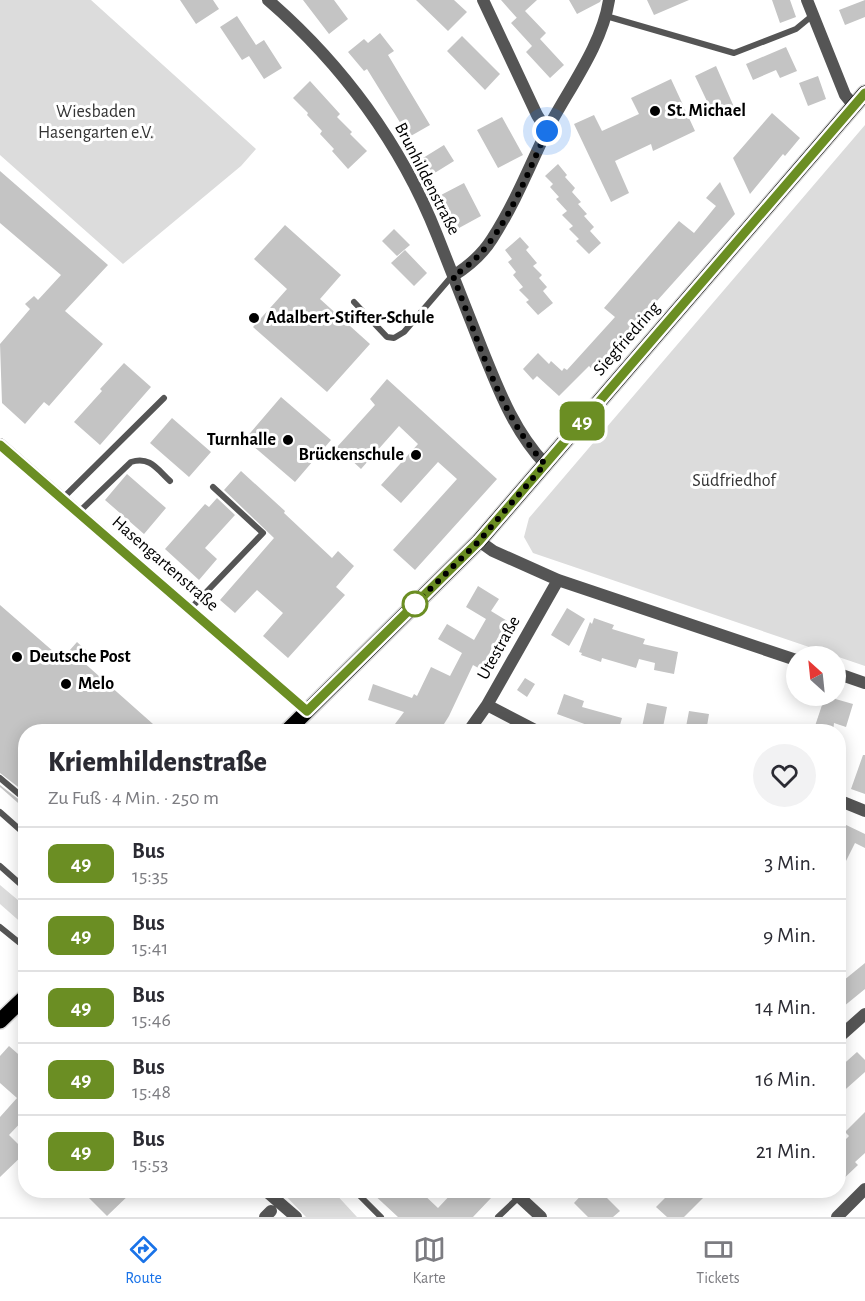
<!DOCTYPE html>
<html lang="de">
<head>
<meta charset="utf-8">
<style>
  :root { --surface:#fff; --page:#f2f2f3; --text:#2b2b33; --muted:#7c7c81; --line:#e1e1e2; --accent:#1a73e8 }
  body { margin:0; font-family:"Alegreya Sans",sans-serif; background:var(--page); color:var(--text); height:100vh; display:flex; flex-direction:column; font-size:22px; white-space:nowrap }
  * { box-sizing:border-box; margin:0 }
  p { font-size:20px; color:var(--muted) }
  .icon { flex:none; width:33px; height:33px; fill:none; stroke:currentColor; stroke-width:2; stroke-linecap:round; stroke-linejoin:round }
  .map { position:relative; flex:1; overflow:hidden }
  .details { position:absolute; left:18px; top:724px; width:828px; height:474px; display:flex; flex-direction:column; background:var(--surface); border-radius:24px; box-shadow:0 3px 15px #0003 }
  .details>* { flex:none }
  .badge { padding:0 12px; border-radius:9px; font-size:21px; line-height:39px }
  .needle { width:39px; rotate:333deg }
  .tools { position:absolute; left:786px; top:646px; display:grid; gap:12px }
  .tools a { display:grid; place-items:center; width:60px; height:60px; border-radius:50%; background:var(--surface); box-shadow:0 3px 15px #0003; font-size:30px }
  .you { position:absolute; width:30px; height:30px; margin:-15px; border:4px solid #fff; border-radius:50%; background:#1a73e8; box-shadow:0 0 0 9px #1a73e833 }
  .map>.badge { position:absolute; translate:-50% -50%; box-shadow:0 0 0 3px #fff }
  .round { display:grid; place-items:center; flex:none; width:63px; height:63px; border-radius:32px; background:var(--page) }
  .headline { display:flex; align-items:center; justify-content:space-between; height:102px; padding:0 30px }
  h1 { font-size:28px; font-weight:800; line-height:45px }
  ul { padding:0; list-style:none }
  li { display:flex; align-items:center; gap:18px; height:72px; padding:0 30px; border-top:2px solid var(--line) }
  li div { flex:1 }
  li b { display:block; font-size:22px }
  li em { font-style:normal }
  li .badge { min-width:66px; font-weight:700; text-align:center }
  .menu { display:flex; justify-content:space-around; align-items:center; height:84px; border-top:2px solid var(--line); background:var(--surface); font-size:16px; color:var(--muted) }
  .menu a { display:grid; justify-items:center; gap:3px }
  .menu .active { color:var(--accent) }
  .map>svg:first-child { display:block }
  .green { fill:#dcdcdc }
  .building { fill:#c4c4c4 }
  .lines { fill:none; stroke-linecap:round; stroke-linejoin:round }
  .primary-casing { stroke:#dbdbdb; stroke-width:18 }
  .lane { stroke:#555; stroke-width:6 }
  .street { stroke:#555; stroke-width:12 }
  .primary { stroke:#000; stroke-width:15 }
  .line-casing { stroke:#fff; stroke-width:14 }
  .line { stroke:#6b8e23; stroke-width:9 }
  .walk { stroke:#000; stroke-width:6; stroke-dasharray:0 10.8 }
  .poi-dot { fill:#000; stroke:#fff; stroke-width:2 }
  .stop-dot { fill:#fff; stroke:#6b8e23; stroke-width:3 }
  .labels { text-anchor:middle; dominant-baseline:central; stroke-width:6; stroke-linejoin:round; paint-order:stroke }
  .poi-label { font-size:18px; font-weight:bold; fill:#000; stroke:#fff; text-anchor:start }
  .park-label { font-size:18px; fill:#333; stroke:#fff }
  .street-label { font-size:18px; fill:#000; stroke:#fff }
</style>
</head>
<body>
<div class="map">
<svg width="865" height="1217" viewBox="0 0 865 1217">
  <rect width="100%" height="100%" fill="#fff"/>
  <path class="green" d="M0 0H91L256 149 241 166 123 264 0 155Z
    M865 125V666L533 553 524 537 529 518Z
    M0 885 25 906V926L0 904Z
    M281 1191H333L357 1217H306Z"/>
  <path class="building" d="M180 0H213L219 9 196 24Z
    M303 0H334L348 19 329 34Z
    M416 0H454L467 12 448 31Z
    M501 0H537L525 11 546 33 540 39 564 65 550 78 526 52 532 46 511 23 523 12 517 18Z
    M569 0H601L600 2 577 14Z
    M647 0H689L654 15Z
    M772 0H790L796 17 780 23Z
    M865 0V17L845 25 839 10Z
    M237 16 256 45 264 40 282 68 264 79 249 56 242 60 220 27Z
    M380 33 394 51 388 55 430 125 409 137 367 69 364 71 348 52 364 39 368 43Z
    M462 36 500 74 485 90 447 51Z
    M786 47 797 71 780 78 776 70 753 80 746 64Z
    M716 66 734 107 714 116 695 76Z
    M818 76 826 99 808 106 799 83Z
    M671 79 695 131 653 151 651 144 615 161 629 193 611 202 574 124 594 115 602 131 639 114 631 98Z
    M310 81 340 114 337 117 352 132 350 134 367 151 348 169 332 151 334 149 320 134 322 131 307 115 308 113 293 98Z
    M772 113 800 138 785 156 783 154 750 194 733 158Z
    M502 117 523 155 498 168 477 130Z
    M444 145 454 161 433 174 423 158Z
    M558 164 567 175 565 177 575 188 572 192 581 202 578 204 587 214 584 216 594 227 590 231 601 243 589 254 576 241 579 239 569 229 573 226 562 215 567 211 556 199 559 197 550 187 553 184 545 176Z
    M0 171 108 265 65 311 103 344 49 406 44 402 25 424 2 403 0 344 30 309 25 304 34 296 38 300 61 275 0 223Z
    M720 182 735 214 594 371 589 366 559 396 537 376 533 380 523 369 538 353 549 364 551 361 562 371 564 368 567 370 615 317 604 308 679 221 694 233 716 206 706 198Z
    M464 183 481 216 459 228 441 195Z
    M285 225 341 275 320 299 370 344 327 392 253 327 287 289 254 259Z
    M394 229 410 245 397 256 382 241Z
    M520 237 529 247 526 250 537 263 533 266 542 275 539 278 547 287 543 291 553 303 538 315 526 302 529 300 519 290 523 287 513 275 516 272 508 262 512 259 505 250Z
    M405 250 427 273 414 286 391 263Z
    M124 363 151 387 100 445 74 422 102 391 100 389Z
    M387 379 497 479 415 570 393 550 457 479 438 462 401 503 381 485 418 444 399 426 361 469 337 447 375 405 370 399Z
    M281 397 331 440 295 482 245 439Z
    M172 418 211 452 189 477 150 443Z
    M241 471 285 511 284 513 332 558 338 551 354 566 336 587 345 595 288 658 263 636 283 613 257 590 235 613 220 600 274 538 224 490Z
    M127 474 166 508 144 534 105 500Z
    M217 498 235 515 205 548 217 559 199 580 165 549 205 504 209 507Z
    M478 586 499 599 491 611 509 622 500 636 480 669 473 665 449 716 439 732H389L404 712 368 700 373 684 412 698 414 694 417 696 431 667 450 676 462 653 438 639 447 624 474 640 486 619 466 607Z
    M0 605 62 659 77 642 89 653 82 661 162 732H26V793L0 773Z
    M567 608 585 619 569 646 551 635Z
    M594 618 614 625 612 629 645 639 643 644 678 652 674 674 654 670 655 663 639 659 636 668 602 658 601 662 581 655 582 653 579 652 590 622 592 624Z
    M525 678 535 684 527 697 517 690Z
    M564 694 584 701 582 707 622 718 618 732 601 730 557 714Z
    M825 696 853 704 846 727 834 723 833 732H813Z
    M647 703 667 707 662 732H641Z
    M689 711 709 714 706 732H685Z
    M863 755H865V794L851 789Z
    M0 785 26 805V810L0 787Z
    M842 823 865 834V848L855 843 838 877V830Z
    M865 963V989L838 1011V985Z
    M9 1046 26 1061V1117L9 1135 26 1152 0 1177V1117L17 1098 0 1083V1056Z
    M857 1052 865 1060V1072L838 1096V1069Z
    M865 1112V1153L855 1162 858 1165 838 1184V1147L849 1136 845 1132Z
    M82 1191H133L107 1216Z
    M370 1191H420L438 1208 454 1191H484L491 1198 473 1217H398Z
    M585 1191H600L620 1211 613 1217H588L574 1203Z
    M672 1191H710L684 1217H667L656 1207Z"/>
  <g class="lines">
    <g class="primary-casing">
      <path id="primary" d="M286 732 479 541 865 93
        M0 1021 26 996"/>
    </g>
    <path class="lane" d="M606 16 734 53 796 29 813 15
      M354 302 387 337 394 338 404 332 452 276
      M63 498 164 398
      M79 512 131 462C150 456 157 469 170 481
      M190 609 263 533 213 487
      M0 778 26 800
      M0 812 26 835
      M0 866 26 889
      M0 927 26 948
      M355 1191 381 1217
      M498 1217 519 1197"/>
    <path class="street" d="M268 0C342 64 401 144 437 235 452 273 467 311 482 349 499 391 514 431 545 464
      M483 0 537 115 547 131
      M807 0 845 95 854 106
      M453 276C469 266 482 255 492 239 514 205 529 168 546 132 567 91 602 46 609 0
      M0 444 307 711
      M479 541 493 551 558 580 796 660
      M836 673 865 683
      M487 705 539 732
      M468 732 487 705 558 580
      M838 800 865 811
      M838 1038 865 1014
      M266 1191 296 1217
      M513 1191 541 1217
      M265 1217 271 1211
      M837 1217 865 1189"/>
    <use href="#primary" class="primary"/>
  </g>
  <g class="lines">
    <g class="line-casing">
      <path id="line" d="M0 445 307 711 479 541 865 93"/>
    </g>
    <use href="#line" class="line"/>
    <path class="walk" d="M415 604 479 541 545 464C499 415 478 338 453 276 501 248 524 180 547 131"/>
  </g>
  <g class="poi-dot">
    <circle cx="655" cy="111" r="6"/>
    <circle cx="254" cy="318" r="6"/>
    <circle cx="288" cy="440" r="6"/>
    <circle cx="416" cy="455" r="6"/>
    <circle cx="17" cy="657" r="6"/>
    <circle cx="66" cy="684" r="6"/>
  </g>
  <circle class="stop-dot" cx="415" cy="604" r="12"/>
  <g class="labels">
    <g class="poi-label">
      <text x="667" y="111">St. Michael</text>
      <text x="266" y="318">Adalbert-Stifter-Schule</text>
      <text x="276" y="440" text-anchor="end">Turnhalle</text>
      <text x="404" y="455" text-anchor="end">Brückenschule</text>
      <text x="29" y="657">Deutsche Post</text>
      <text x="78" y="684">Melo</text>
    </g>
    <g class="park-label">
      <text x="96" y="112">Wiesbaden<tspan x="96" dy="21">Hasengarten e.V.</tspan></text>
      <text x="734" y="481">Südfriedhof</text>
    </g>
    <g class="street-label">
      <text transform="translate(427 179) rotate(63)">Brunhildenstraße</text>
      <text transform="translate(627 339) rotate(-49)">Siegfriedring</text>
      <text transform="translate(165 564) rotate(41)">Hasengartenstraße</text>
      <text transform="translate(499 648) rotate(-61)">Utestraße</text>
    </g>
  </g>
</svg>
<div class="tools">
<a><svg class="needle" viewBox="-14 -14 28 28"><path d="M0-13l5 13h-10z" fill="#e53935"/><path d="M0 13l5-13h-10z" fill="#7c7c81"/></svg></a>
</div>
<div class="you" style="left:547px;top:131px"></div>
<b class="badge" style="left:582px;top:421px;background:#6b8e23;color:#fff">49</b>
<section class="details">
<div class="headline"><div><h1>Kriemhildenstraße</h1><p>Zu Fuß · 4 Min. · 250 m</p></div><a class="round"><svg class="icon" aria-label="heart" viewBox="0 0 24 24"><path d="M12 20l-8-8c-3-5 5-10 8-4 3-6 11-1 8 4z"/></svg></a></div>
<ul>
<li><span class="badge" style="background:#6b8e23;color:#fff">49</span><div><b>Bus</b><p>15:35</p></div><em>3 Min.</em></li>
<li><span class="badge" style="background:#6b8e23;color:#fff">49</span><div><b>Bus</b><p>15:41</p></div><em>9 Min.</em></li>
<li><span class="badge" style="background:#6b8e23;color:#fff">49</span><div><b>Bus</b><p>15:46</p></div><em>14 Min.</em></li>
<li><span class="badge" style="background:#6b8e23;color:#fff">49</span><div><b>Bus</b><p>15:48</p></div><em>16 Min.</em></li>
<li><span class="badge" style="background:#6b8e23;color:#fff">49</span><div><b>Bus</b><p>15:53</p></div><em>21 Min.</em></li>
</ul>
</section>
</div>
<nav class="menu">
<a class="active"><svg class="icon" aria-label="directions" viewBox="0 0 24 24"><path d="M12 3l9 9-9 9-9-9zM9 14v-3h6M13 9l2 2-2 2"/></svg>Route</a>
<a><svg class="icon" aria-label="map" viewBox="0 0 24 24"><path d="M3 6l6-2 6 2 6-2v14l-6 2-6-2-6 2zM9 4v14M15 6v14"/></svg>Karte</a>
<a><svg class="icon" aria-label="tickets" viewBox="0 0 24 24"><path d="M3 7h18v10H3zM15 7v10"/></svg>Tickets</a>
</nav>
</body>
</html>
